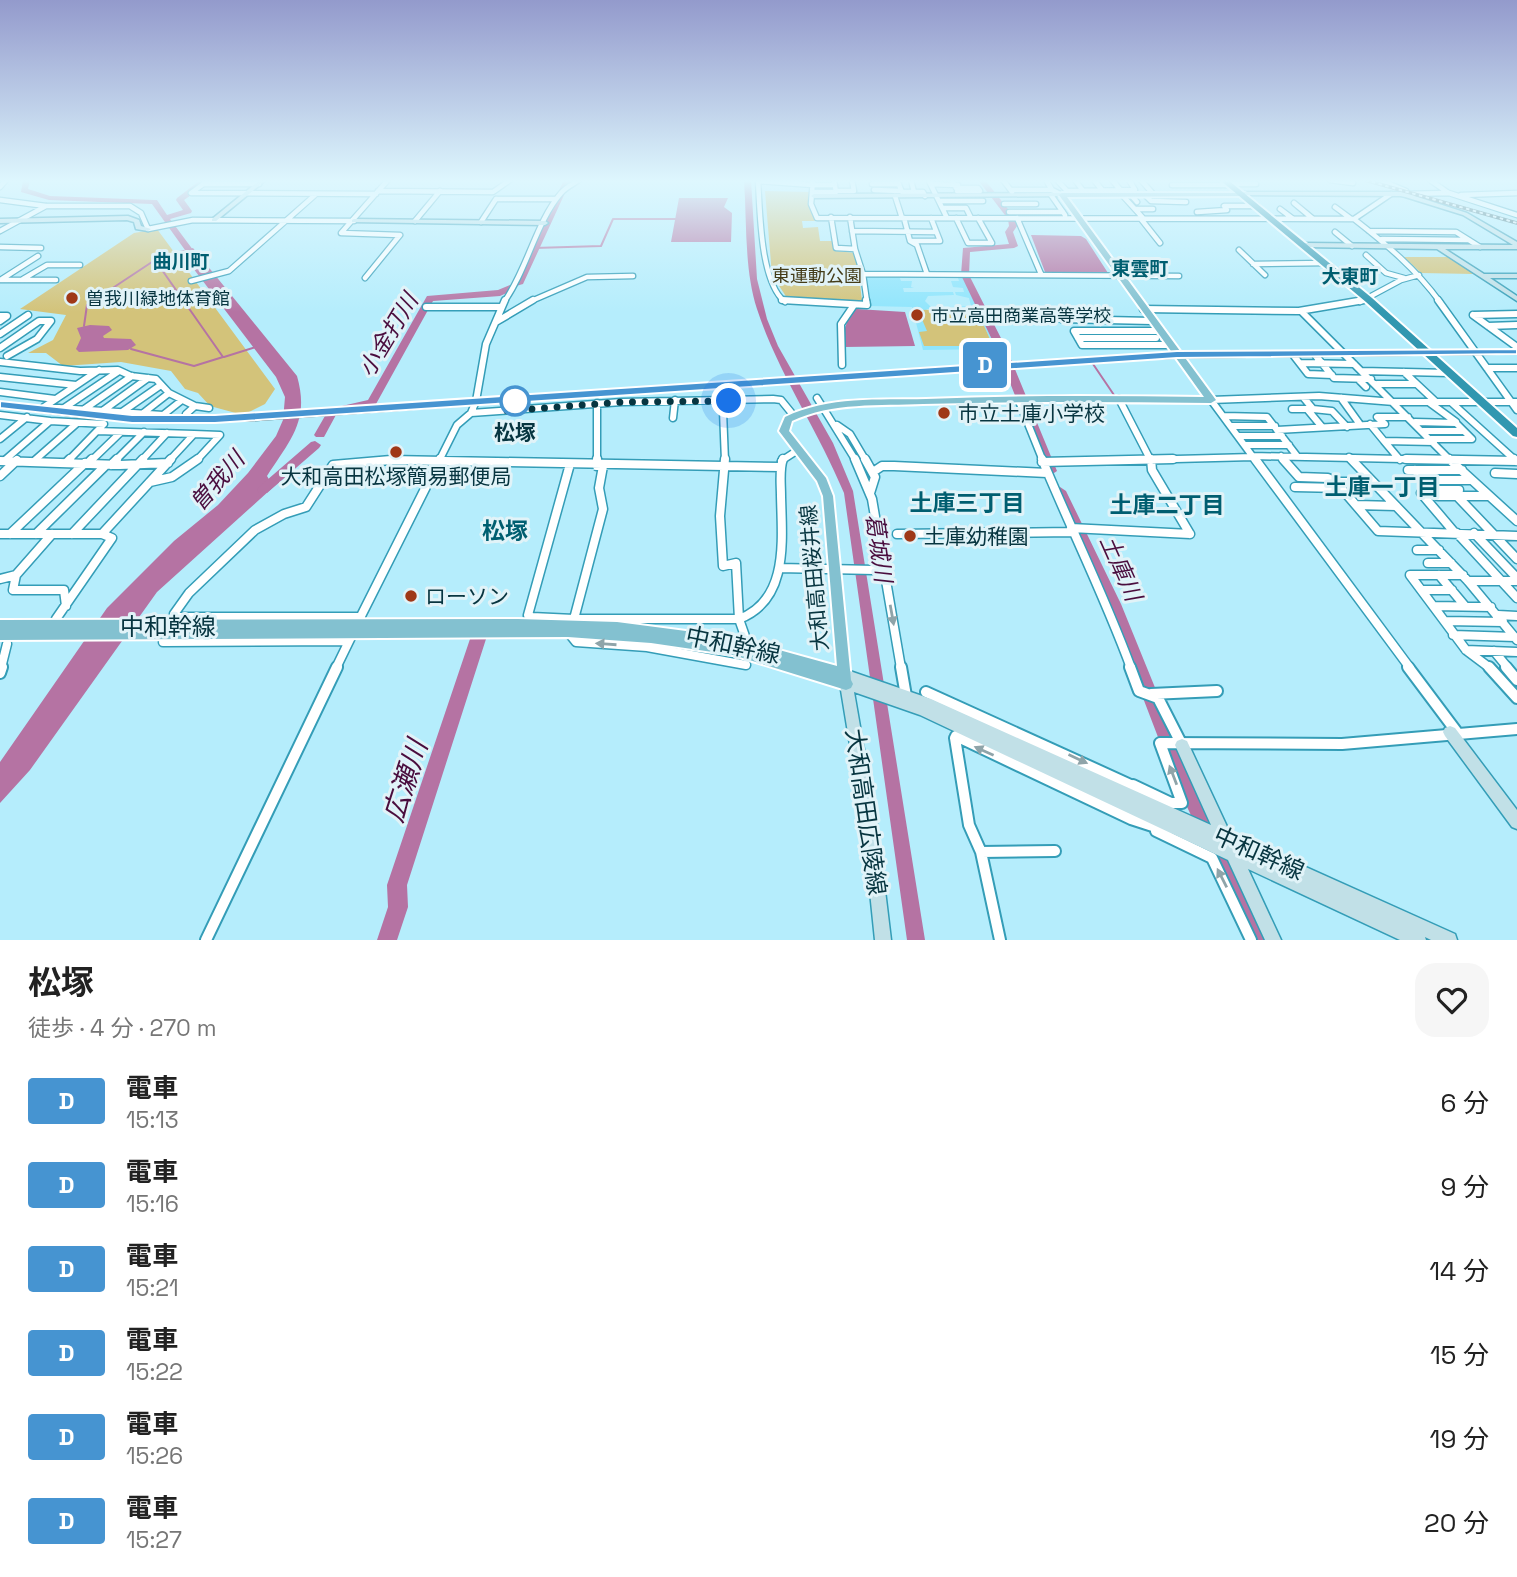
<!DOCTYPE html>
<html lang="ja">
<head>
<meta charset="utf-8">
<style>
  :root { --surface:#fff; --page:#f6f6f6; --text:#222; --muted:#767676 }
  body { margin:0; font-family:"Space Grotesk","Noto Sans JP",sans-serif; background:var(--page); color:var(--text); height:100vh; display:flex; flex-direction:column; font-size:26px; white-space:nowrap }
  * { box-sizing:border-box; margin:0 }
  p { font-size:23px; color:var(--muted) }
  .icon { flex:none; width:38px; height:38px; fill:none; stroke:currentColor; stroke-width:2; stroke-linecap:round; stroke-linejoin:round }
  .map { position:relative; height:940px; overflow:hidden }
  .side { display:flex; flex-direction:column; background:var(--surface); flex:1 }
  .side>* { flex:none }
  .badge { padding:0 14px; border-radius:5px; font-size:24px; line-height:46px }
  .you { position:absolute; width:35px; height:35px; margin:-18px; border:5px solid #fff; border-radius:50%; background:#1a73e8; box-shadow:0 0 0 10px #1a73e833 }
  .map>.badge { position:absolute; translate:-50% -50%; box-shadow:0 0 0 4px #fff }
  .round { display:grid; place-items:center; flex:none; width:74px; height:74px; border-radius:21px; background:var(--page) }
  .summary { display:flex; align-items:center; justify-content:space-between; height:119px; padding:0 28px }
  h1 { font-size:33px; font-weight:700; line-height:52px }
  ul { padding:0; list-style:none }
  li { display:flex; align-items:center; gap:21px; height:84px; padding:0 28px }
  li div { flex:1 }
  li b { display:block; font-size:26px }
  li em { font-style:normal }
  li .badge { min-width:77px; font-weight:700; text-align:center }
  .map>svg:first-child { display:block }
  .built { fill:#90e5fc; fill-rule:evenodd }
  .green { fill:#d3c37a }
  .water { fill:#b573a3 }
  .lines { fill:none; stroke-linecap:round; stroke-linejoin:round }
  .stream { stroke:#b573a3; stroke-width:2 }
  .river { fill:#b573a3; fill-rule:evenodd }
  .street-far3-casing { stroke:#349db7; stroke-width:7 }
  .street-far2-casing { stroke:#349db7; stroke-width:9 }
  .street-far1-casing { stroke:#349db7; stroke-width:11 }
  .street-casing { stroke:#349db7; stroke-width:14 }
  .secondary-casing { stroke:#349db7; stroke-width:3 }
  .primary-casing { stroke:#fff; stroke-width:4 }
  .highway-casing { stroke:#fff; stroke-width:4 }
  .street-far3 { stroke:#fff; stroke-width:4.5 }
  .street-far2 { stroke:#fff; stroke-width:6 }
  .street-far1 { stroke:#fff; stroke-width:8 }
  .street { stroke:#fff; stroke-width:10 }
  .secondary { fill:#c1e0e7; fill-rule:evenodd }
  .primary { fill:#83c1d0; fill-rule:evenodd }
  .highway { fill:#3197b0; fill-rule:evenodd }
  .rail-casing { stroke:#356571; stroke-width:3.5 }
  .rail { stroke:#e1f3f8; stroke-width:2; stroke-dasharray:3.5; stroke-linecap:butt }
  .oneway { fill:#8fa4a9 }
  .line { fill:#4694d1; stroke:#fff; stroke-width:2 }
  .walk { stroke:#073540; stroke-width:7; stroke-dasharray:0 12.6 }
  .poi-dot { fill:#9f3817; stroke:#e1f3f8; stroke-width:2.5 }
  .stop-dot { fill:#fff; stroke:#4694d1; stroke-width:3.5 }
  .labels { text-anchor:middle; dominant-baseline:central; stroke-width:6; stroke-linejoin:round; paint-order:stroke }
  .far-park-label { font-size:18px; fill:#443c18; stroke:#e1f3f8 }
  .far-poi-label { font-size:18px; fill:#073540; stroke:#e1f3f8; text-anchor:start }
  .far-neighbourhood-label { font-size:19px; font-weight:bold; fill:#005e70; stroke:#e1f3f8 }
  .poi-label { font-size:21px; fill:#073540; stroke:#e1f3f8; text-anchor:start }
  .stop-label { font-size:21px; font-weight:bold; fill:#073540; stroke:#e1f3f8 }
  .street-label { font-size:21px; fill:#073540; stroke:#e1f3f8 }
  .water-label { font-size:23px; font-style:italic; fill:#4a0d3e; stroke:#e1f3f8 }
  .neighbourhood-label { font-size:23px; font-weight:bold; fill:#005e70; stroke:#e1f3f8 }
  .near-street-label { font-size:24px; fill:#073540; stroke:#e1f3f8 }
  .near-water-label { font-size:28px; font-style:italic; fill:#4a0d3e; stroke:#e1f3f8 }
</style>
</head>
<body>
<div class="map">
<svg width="1517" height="940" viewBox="0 0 1517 940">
  <rect width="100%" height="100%" fill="#b5edfc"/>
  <path class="built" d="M963 275 996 349 923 350 912 307 869 306 865 276ZM900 278H958L959 281H951L953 287 963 288 964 292H955L956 295 969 298 971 306 932 308 925 301 928 296 954 295 953 292H904L903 288H914L911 287 912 281H901ZM927 309 978 312 993 346 920 332H928L924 319 921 318Z"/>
  <path class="green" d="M765 191 811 192 808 203 815 221H802L803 228 818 227 820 241H833L835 251 856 253 862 300 789 301 772 275Z
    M157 229 275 389 265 404 243 415 210 406 198 393 185 389 171 371 121 362 63 366 46 353H28L53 340 66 315 20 309 134 233Z
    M1404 257H1450L1474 274 1421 273Z
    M972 309 978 312 993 346H924L919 332 927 331 918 310Z"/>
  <path class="water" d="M744 180H751L757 279 767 319 778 346 833 443 853 491 925 940H907L844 493C818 430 778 373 757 309 744 269 747 222 744 180Z
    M679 198H728L724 207 732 213 731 242H671Z
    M1031 235 1081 236 1086 239 1108 273 1045 272Z
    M193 248 297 376C310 421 290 440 267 476L270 481H280L157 592 30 770 0 803V762L107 608 174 541 218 505 248 473 276 436 283 420 285 397 276 377 180 251Z
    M857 309 905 312 915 346 844 347V331L851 310Z
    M90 325 109 326 112 330 103 336 104 338 131 339 136 345 128 350 79 352 76 349 81 338 77 328Z"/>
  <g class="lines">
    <path class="stream" d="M534 248 601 246 613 219H677
      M84 326 87 305 155 260 223 357 194 366 131 349
      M224 357 256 347
      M1093 364 1114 395"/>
    <path class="river" d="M23 180H30L28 189 50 196 154 200H157L167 215 183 210 176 200 177 198 198 182H204V186L184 200 192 211 191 213 170 219 202 262 195 264 152 204 49 200 21 192Z
      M564 180H571L523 284 516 286 515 284Z
      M978 180H985L1016 219 1017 226 1013 232 1018 246 1014 248 970 252 969 275 1007 350 1057 471 1051 475 1045 471 997 350 961 275 963 248 1009 244 1005 232 1009 226 1008 219Z
      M510 285 514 288 513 290 500 296 433 301 376 404 337 413 324 437H316L314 435 329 409 368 400 427 296 498 290Z
      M315 441 321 445 319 448 267 493H259L257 490 259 487 311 442Z
      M1060 487 1066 491 1121 604 1193 781 1272 940H1251L1176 784 1107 604 1054 491Z
      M478 633 483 635 486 639 407 885 408 907 397 940H377L388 907 387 885 470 639 473 635Z"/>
    <g class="street-far3-casing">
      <path id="street-far3" d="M209 180 191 193 376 194
        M758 180C760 211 760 282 785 302
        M813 180 811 204 817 218 1354 219 1391 194
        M897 180 902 192H923L925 196
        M911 180 914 192
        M952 180 956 188H978L980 191H957
        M1003 180 1012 192
        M1046 180 1052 190 1062 195
        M1057 180 1067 191 1135 190 1129 180
        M1075 180 1084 192
        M1094 180 1102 190
        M1112 180 1122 192
        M1141 180 1154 195
        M1330 180 1353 183
        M1380 180 1406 191
        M1430 180 1447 192
        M758 181 813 185
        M929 181 947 218
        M205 184H259
        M872 184H899
        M931 184 958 185
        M1228 184H1256
        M813 185H835
        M1172 185H1230
        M0 187 6 180
        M874 190 901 191
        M1011 190H1052
        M378 191 493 192 510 180
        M836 191H854L852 180
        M814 192H836L834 180
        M1402 194 1449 193 1517 215
        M1051 195 1065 215
        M1122 195 1143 218
        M1131 195 1137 202
        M1145 195 1151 201 1186 202
        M1461 195 1517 193
        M895 196 902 218
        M496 199H556
        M0 200 46 206H130L141 213 148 229 193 220 354 221
        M940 201H983
        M1294 203 1312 218
        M1004 204H1036
        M1335 207 1350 218
        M943 208H966L971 218
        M1136 209H1153
        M1280 209 1292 218
        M1009 212H1063
        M1197 212 1227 210 1224 206H1257
        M831 217 836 248 855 249 863 274
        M850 217 855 249
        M904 218 910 241 917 245 927 274
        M956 218 968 243H992L978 218
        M1017 218 1041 274
        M1141 219 1160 243
        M1354 219C1386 244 1416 269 1440 302
        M415 221 440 191
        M481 222 496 199
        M0 231 46 206
        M852 231 936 232
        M1369 231 1456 232 1480 247
        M1335 232 1352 246
        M1382 239 1469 240
        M912 241H940L931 218
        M0 247 41 248
        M1239 250 1265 275
        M1366 255 1386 273 1404 278
        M1253 264 1326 263
        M365 278 400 235 341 233 388 180
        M2 279 38 256
        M23 279 47 265H80
        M0 280H56
        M191 281 229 271 315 195
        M504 302C527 270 536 222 561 193 565 188 573 184 579 180
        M529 302 587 277 633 276
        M867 302 863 274 1179 276
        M1360 302 1401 280 1419 275"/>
    </g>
    <g class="street-far2-casing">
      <path id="street-far2" d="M782 300 867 305 866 300
        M1438 300 1517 410
        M426 307H500
        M1143 309 1299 311 1364 300
        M1301 311 1451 461
        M1473 315 1517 347
        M1473 315 1517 314
        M0 316H7L0 321
        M1061 319 1152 321
        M496 322 533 300
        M1488 326 1517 325
        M1159 331H1074L1082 345H1170
        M0 334 28 315
        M1078 338H1156
        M0 348 39 321H51L37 339 7 356
        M1294 356 1308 374 1332 375
        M1316 356 1334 378 1371 379
        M0 362 80 371 118 370 131 376 156 379 169 393 195 406
        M1300 363 1354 364
        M842 365 841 324 854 305
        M1487 368H1517
        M99 370 44 407 163 415 182 400
        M1362 371 1449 373
        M1404 372 1436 402
        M0 377 76 385
        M1358 379 1366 387
        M1377 384H1416
        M0 392 55 399
        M817 398 856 461
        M1341 398 1359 423
        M1018 399 1043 461
        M1119 399 1151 461
        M1211 400 1256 461
        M1211 400 1319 396 1394 402H1517
        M597 403V461
        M1430 403 1456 422
        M1452 403 1516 461
        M64 408 119 371
        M1292 409H1313L1303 397
        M1307 409 1322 427
        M1313 409 1332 411 1347 427
        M83 410 132 376
        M101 412 148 378
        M122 412 161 385
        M471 413 622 402 773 399 781 400 794 416
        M142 414 169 393
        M186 414 195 406 209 408
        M0 415 50 421 5 460
        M1224 416 1267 417 1297 456
        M673 418 675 400
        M50 421 104 424 97 431
        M1415 422 1456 423 1472 439H1431
        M1370 424 1384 441 1434 442
        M837 425 850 434 866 461
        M1231 426H1275
        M1277 430 1385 424 1377 417H1408
        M1423 431H1463
        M194 434 220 435 196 461
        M1238 436H1282
        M0 439 27 417
        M1384 441 1400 460
        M1245 445H1289
        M1252 456 1498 461
        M1281 456 1285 461
        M1349 457 1353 461
        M35 460 76 424
        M68 461 97 431 194 434 169 461
        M91 461 121 432
        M115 461 144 432
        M141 461 167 433
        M383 461H427
        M439 461 457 425 471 413 476 401 486 344 505 300
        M725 461 723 411 729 401
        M781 461 798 450
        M1099 461 1253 457"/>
    </g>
    <g class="street-far1-casing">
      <path id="street-far1" d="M597 459V466
        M725 459 720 516 723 566 736 563 739 619 746 639
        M855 459 872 499 901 668
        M865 459 875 477 870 493
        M1042 459C1071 529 1105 597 1131 668
        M1151 459 1152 470 1190 534
        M1255 459 1410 668
        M1283 459 1299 477 1328 478 1336 482 1378 531 1517 536
        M1351 459 1468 581 1517 640
        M1406 459 1517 461
        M1449 459 1517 521
        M1514 459 1516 461
        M0 461 120 465 168 463
        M67 462 70 459
        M1042 462 1173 459
        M88 463 92 459
        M570 464 528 615 532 617 574 619 603 509 599 488 603 466
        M111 465 117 459
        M1408 470H1462
        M1415 470 1438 496H1487
        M873 472 882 466H894L1047 473
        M1495 473 1517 474
        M0 476 17 460
        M1424 480H1471
        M150 482 172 477 198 459
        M1336 482H1373
        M1295 487 1341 488
        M1432 490H1459
        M1421 493 1455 533
        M1457 496 1517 559
        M1356 505 1396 506
        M1071 528 1190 534
        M1457 533 1517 598
        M1474 533 1517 578
        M0 534H102L112 538 56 619 57 625
        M10 534 85 463
        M36 534 106 465
        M72 534 143 459
        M102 534 171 459
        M897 534 1072 532
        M1417 550H1439
        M1428 563H1451
        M779 568 875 570
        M16 575 13 590H64L66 606
        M1439 575 1465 606
        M1463 575H1410L1466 650 1490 668
        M0 579 16 575 52 534
        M1468 581H1517
        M1422 590H1452
        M1434 606 1491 607
        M1498 615 1517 616
        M361 617H174V614L189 593 255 530 284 514 306 507 333 465 391 460 781 467
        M359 620 440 459
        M1446 621 1503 622
        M1453 635 1515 637
        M163 642 349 641
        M1466 650 1517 652
        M1494 651 1508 668
        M746 665 647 647 576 642 568 632 574 619H739C789 600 782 541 781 496 781 484 779 469 783 459
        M1 668 7 644
        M336 668 354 631"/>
    </g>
    <g class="street-casing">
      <path id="street" d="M901 667 906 696
        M1130 667 1139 691 1158 698 1182 745
        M1408 667 1456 731
        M1489 667 1517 698
        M1506 667 1517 680
        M0 673 2 667
        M926 692 1135 787
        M1151 694 1217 691
        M956 736 1131 819 1168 831
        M955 738 969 825 981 852 1000 940
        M1133 785 1171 803H1182L1160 743 1342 744 1517 729
        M1156 831 1212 858 1251 940
        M981 852 1055 851
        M206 940 337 667"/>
    </g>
    <g class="secondary-casing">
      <path id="secondary" d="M260 180H266L216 221H212V219Z
        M1243 192H1402L1467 213 1517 242V249H1445L1484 274H1517V278H1490L1517 296V301L1437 249 1304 247 1301 245 1304 243 1513 245 1463 215 1402 196 1241 195 1240 194Z
        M1062 193 1065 195 1064 196 814 198 811 196 814 194Z
        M128 216 139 220 141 226 151 229 148 231 136 229 134 222 127 220 0 223V219Z
        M354 219 545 221 548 223 545 225 352 222V220Z
        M844 669 931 699 1211 825 1175 745 1177 741 1182 739 1187 741 1230 833 1455 934 1457 940H1431L1425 937 1426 940H1400L1248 869 1281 940H1265L1228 860 920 715 854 692 877 824 891 940H875L863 824 840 684 842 680 844 679 840 678 838 674 840 670Z
        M1450 726 1455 728 1517 810V829L1512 827 1445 736 1443 732 1445 728Z"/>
    </g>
    <g class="primary-casing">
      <path id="primary" d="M1062 193H1245V195L1243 196 1067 197 1216 400 1211 403C1115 402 1019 401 923 404 880 406 832 402 792 421L789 431 826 478 833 496 851 680 853 684 851 688 846 690 733 655 651 643 568 637 0 640V620L518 619 617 622 732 637 837 666 823 496 817 481 779 431 785 417C828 396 879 400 926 399 1019 395 1112 396 1204 397L1059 195Z"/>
    </g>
    <g class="highway-casing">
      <path id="highway" d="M1220 180H1228L1372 298 1517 428V437L1513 436 1366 302Z"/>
    </g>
    <use href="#street-far3" class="street-far3"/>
    <use href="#street-far2" class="street-far2"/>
    <use href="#street-far1" class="street-far1"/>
    <use href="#street" class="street"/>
    <use href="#secondary" class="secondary"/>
    <use href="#primary" class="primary"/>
    <use href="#highway" class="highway"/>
    <g class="rail-casing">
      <path id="rail" d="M1365 180 1517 223
        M0 406 93 418 250 420 1012 365 1178 357 1517 353"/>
    </g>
    <use href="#rail" class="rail"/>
  </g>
  <defs><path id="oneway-solid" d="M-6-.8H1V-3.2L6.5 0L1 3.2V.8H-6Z" transform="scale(1.75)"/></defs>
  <g class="oneway">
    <use href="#oneway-solid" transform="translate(892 615) rotate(80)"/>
    <use href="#oneway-solid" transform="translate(606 644) rotate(-176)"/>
    <use href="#oneway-solid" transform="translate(984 751) rotate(-156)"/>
    <use href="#oneway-solid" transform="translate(1078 759) rotate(25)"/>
    <use href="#oneway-solid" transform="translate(1173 775) rotate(-111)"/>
    <use href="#oneway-solid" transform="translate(1222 878) rotate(-117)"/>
  </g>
  <linearGradient id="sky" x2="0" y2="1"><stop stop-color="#939acc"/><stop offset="0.58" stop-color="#def7fe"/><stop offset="1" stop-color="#def7fe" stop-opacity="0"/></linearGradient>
  <rect width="1517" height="312" fill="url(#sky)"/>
  <path class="line" d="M1517 349V354L1177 358 215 423H132L0 408V401L132 415H215L1177 351Z"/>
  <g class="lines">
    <path class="walk" d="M515 401 507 411 622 402 729 401"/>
  </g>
  <g class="poi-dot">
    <circle cx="72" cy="298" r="7"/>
    <circle cx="917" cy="315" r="7"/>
    <circle cx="944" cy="413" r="7"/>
    <circle cx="396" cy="452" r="7"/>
    <circle cx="910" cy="536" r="7"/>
    <circle cx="411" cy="596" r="7"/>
  </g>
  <circle class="stop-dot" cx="515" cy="401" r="14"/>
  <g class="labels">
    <g class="far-park-label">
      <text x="817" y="275">東運動公園</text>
    </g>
    <g class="far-poi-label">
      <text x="86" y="298">曽我川緑地体育館</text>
      <text x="931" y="315">市立高田商業高等学校</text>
    </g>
    <g class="far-neighbourhood-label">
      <text x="181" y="261">曲川町</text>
      <text x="1140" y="268">東雲町</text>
      <text x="1350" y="276">大東町</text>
    </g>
    <g class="poi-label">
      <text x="958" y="413">市立土庫小学校</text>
      <text x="396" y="476" text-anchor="middle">大和高田松塚簡易郵便局</text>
      <text x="924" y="536">土庫幼稚園</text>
      <text x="425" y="596">ローソン</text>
    </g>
    <g class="stop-label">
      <text x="515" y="432">松塚</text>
    </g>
    <g class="street-label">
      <text transform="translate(814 578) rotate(-95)">大和高田桜井線</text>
    </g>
    <g class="water-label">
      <text transform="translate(388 335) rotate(-59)">小金打川</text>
      <text transform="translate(217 481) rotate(-49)">曽我川</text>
      <text transform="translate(879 548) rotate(82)">葛城川</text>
      <text transform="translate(1121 568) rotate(66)">土庫川</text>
    </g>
    <g class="neighbourhood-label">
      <text x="1382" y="487">土庫一丁目</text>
      <text x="967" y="503">土庫三丁目</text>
      <text x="1167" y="505">土庫二丁目</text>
      <text x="505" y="531">松塚</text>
    </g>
    <g class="near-street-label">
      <text x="168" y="626">中和幹線</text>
      <text transform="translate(733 645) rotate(12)">中和幹線</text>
      <text transform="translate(866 812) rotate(82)">大和高田広陵線</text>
      <text transform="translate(1259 853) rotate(24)">中和幹線</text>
    </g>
    <g class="near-water-label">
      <text transform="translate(405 781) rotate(-72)">広瀬川</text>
    </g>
  </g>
</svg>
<div class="you" style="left:729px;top:401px"></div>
<b class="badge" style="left:985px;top:365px;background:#4694d1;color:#fff">D</b>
</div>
<section class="side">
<div class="summary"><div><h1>松塚</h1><p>徒歩 · 4 分 · 270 m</p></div><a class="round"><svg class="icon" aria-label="heart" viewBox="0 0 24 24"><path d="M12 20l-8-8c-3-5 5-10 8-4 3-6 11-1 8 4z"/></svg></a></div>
<ul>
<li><span class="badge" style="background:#4694d1;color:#fff">D</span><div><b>電車</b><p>15:13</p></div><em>6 分</em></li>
<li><span class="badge" style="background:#4694d1;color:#fff">D</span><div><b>電車</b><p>15:16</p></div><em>9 分</em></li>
<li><span class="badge" style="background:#4694d1;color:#fff">D</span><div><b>電車</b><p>15:21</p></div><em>14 分</em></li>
<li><span class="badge" style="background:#4694d1;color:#fff">D</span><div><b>電車</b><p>15:22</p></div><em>15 分</em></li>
<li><span class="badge" style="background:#4694d1;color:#fff">D</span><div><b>電車</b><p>15:26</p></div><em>19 分</em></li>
<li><span class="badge" style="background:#4694d1;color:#fff">D</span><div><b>電車</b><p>15:27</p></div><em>20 分</em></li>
</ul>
</section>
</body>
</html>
